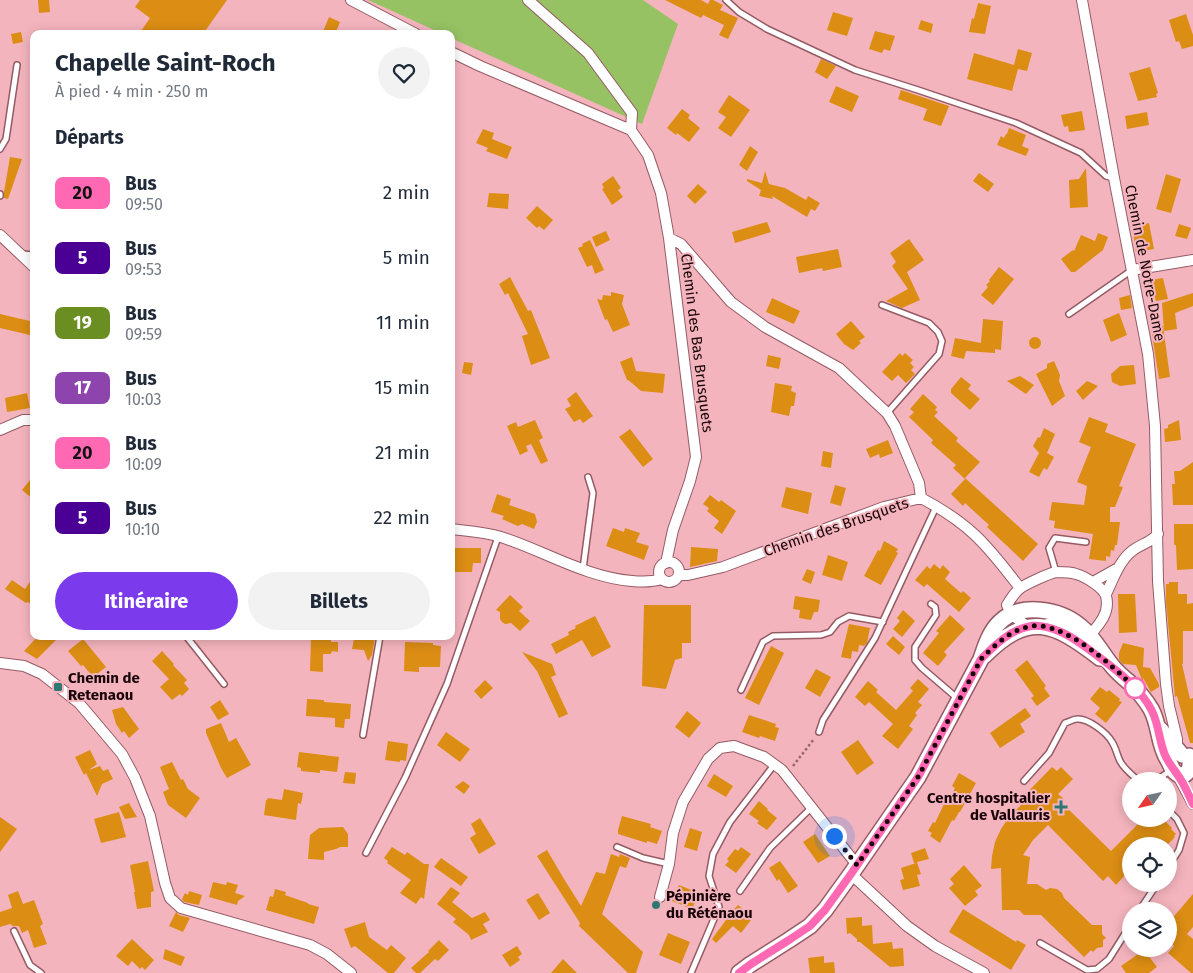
<!DOCTYPE html>
<html lang="fr">
<head>
<meta charset="utf-8">
<style>
  :root { --surface:#fff; --page:#f2f2f3; --text:#1f2937; --muted:#747a83; --accent:#7c3aed }
  body { margin:0; font-family:"Fira Sans",sans-serif; background:var(--page); color:var(--text); height:100vh; display:flex; flex-direction:column; font-size:19px; white-space:nowrap }
  * { box-sizing:border-box; margin:0 }
  p { font-size:16px; color:var(--muted) }
  .icon { flex:none; width:28px; height:28px; fill:none; stroke:currentColor; stroke-width:2; stroke-linecap:round; stroke-linejoin:round }
  .map { position:relative; flex:1; overflow:hidden }
  .drawer { position:absolute; left:30px; top:30px; width:425px; height:610px; display:flex; flex-direction:column; background:var(--surface); border-radius:10px; box-shadow:0 2px 12px #0003 }
  .drawer>* { flex:none }
  .badge { padding:0 10px; border-radius:8px; font-size:18px; line-height:32px }
  .needle { width:32px; rotate:236deg }
  .buttons { position:absolute; left:1122px; top:772px; display:grid; gap:10px }
  .buttons a { display:grid; place-items:center; width:55px; height:55px; border-radius:50%; background:var(--surface); box-shadow:0 2px 12px #0003; font-size:25px }
  .you { position:absolute; width:25px; height:25px; margin:-12px; border:4px solid #fff; border-radius:50%; background:#1a73e8; box-shadow:0 0 0 8px #1a73e833 }
  .map>.badge { position:absolute; translate:-50% -50%; box-shadow:0 0 0 2px #fff }
  h2 { padding:0 25px; font-size:19px; line-height:45px }
  .round { display:grid; place-items:center; flex:none; width:52px; height:52px; border-radius:26px; background:var(--page) }
  .overview { display:flex; align-items:center; justify-content:space-between; height:85px; padding:0 25px }
  h1 { font-size:24px; font-weight:700; line-height:38px }
  .cta { display:flex; gap:10px; margin-top:auto; padding:10px 25px }
  .cta a { flex:1; height:58px; border-radius:30px; background:var(--accent); color:#fff; font-size:20px; font-weight:700; line-height:58px; text-align:center }
  .cta a+a { background:var(--page); color:var(--text) }
  ul { padding:0; list-style:none }
  li { display:flex; align-items:center; gap:15px; height:65px; padding:0 25px }
  li div { flex:1 }
  li b { display:block; font-size:19px }
  li em { font-style:normal }
  li .badge { min-width:55px; font-weight:700; text-align:center }
  .map>svg:first-child { display:block }
  .green { fill:#96c263 }
  .building { fill:#db8d14 }
  .lines { fill:none; stroke-linecap:round; stroke-linejoin:round }
  .service-casing { stroke:#955b65; stroke-width:8 }
  .minor-casing { stroke:#955b65; stroke-width:12 }
  .secondary-casing { stroke:#955b65; stroke-width:18 }
  .path { stroke:#92666c; stroke-width:2.5; stroke-dasharray:2.5 2.5; stroke-linecap:butt }
  .service { stroke:#fff; stroke-width:5 }
  .minor { stroke:#fff; stroke-width:10 }
  .secondary { stroke:#fff; stroke-width:15 }
  .line-casing { stroke:#fff; stroke-width:11 }
  .line { stroke:#ff69b4; stroke-width:8 }
  .walk { stroke:#180408; stroke-width:5; stroke-dasharray:0 9 }
  .poi-dot { fill:#2f7773; stroke:#f4b4bd; stroke-width:2 }
  .stop-dot { fill:#fff; stroke:#ff69b4; stroke-width:2.5 }
  .labels { text-anchor:middle; dominant-baseline:central; stroke-width:4; stroke-linejoin:round; paint-order:stroke }
  .street-label { font-size:15px; fill:#180408; stroke:#f4b4bd }
  .poi-label { font-size:15px; font-weight:bold; fill:#180408; stroke:#f4b4bd; text-anchor:start }
</style>
</head>
<body>
<div class="map">
<svg width="1193" height="973" viewBox="0 0 1193 973">
  <rect width="100%" height="100%" fill="#f4b4bd"/>
  <path class="green" d="M368 0H643L678 24 642 124 451 38V34H443Z"/>
  <path class="building" d="M38 0H49L50 12 39 13Z
    M140 0H227L203 34H139L150 18 135 7Z
    M665 0H701L708 4 710 0H713L723 5 720 10 738 18 728 39 719 35 724 25 703 15 701 18Z
    M978 3 991 6 985 34 969 32 972 18 974 19Z
    M833 12 853 18 847 36 827 30Z
    M1186 14 1193 35V46L1182 49 1179 41 1176 42 1169 20Z
    M329 17 340 22 335 34H322Z
    M921 20 933 24 931 33 918 29Z
    M875 31 895 36 890 51 884 49 882 53 869 49Z
    M21 32 23 42 13 44 11 34Z
    M1018 49 1032 53 1027 71 1018 69 1012 91 967 79 974 53 1014 65Z
    M821 59 836 66 827 79 815 72Z
    M1150 67 1158 93 1156 94 1157 97 1138 101 1129 73Z
    M836 86 859 96 852 112 829 102Z
    M901 90 949 106 941 126 923 120 927 109 898 99Z
    M729 95 750 110 731 137 718 128 726 117 718 112Z
    M682 109 690 115 688 118 700 128 689 142 677 133 676 135 667 128Z
    M1082 111 1085 130 1069 132 1068 126 1064 127 1061 115Z
    M1147 112 1149 125 1127 129 1125 116Z
    M1009 128 1026 135 1022 146 1029 149 1026 156 997 145 1001 136 1004 138 1006 134H1007Z
    M483 129 494 133 492 139 512 147 507 159 486 151 488 148 476 143Z
    M750 146 758 152 747 171 739 165Z
    M10 157 22 159 8 199 4 198V192Z
    M1086 168 1088 207 1070 208 1069 180 1079 179Z
    M765 171 769 184 785 188 806 200 808 196 820 203 815 211 811 209 807 217 772 196 773 199 759 196 761 190 747 181V179L762 183Z
    M979 173 994 184 988 192 973 181Z
    M1166 174 1181 179 1171 213 1156 209Z
    M613 176 621 188 618 190 623 197 612 205 602 189 604 188 602 184Z
    M698 184 707 192 695 204 687 196Z
    M489 193 509 194 508 209 487 207Z
    M537 206 553 220 544 230 539 226 537 228 526 218Z
    M767 222 771 232 735 243 732 232Z
    M1149 223 1154 249 1136 252 1133 232H1136L1135 226Z
    M1179 224 1191 228 1187 239 1175 236Z
    M606 231 610 240 596 247 592 237Z
    M1098 233 1108 237 1103 250 1075 272H1071L1061 259 1073 250 1074 251 1081 235 1095 241Z
    M909 239 924 260 907 272 920 300 902 308 886 301 908 289 892 266 896 262 890 253Z
    M590 240 604 270 595 274 592 265 587 267 578 248 583 246 582 244Z
    M838 249 842 267 823 271 822 268 799 273 796 257Z
    M999 267 1014 279 993 305 981 295 988 287 986 285 990 281 989 280Z
    M510 277 528 311 531 310 550 358 531 365 522 336 528 334 508 293 505 295 499 284Z
    M1163 278 1168 299 1156 301 1150 280Z
    M611 292 624 295 622 304 630 325 613 332 607 319 605 320 597 299 602 300 603 295 611 296Z
    M1193 293V306L1175 313 1177 329 1164 331 1162 303Z
    M1130 295 1132 308 1121 310 1119 298Z
    M772 298 800 311 794 324 766 312Z
    M1119 313 1127 335 1111 342 1103 320Z
    M0 314 34 322V336L0 328Z
    M983 319 1003 321 1001 350 995 349V353L966 351 964 359 951 356 955 338 981 343Z
    M851 321 865 337 859 341 861 343 853 350 844 344 836 334Z
    M1163 326 1170 377 1159 379 1151 328Z
    M1029 343a6 6 0 1 1 12 0a6 6 0 1 1-12 0Z
    M900 353 902 356 905 353 913 360 910 363 914 367 911 370 915 374 906 383 898 375 892 381 882 372Z
    M768 355 781 358 779 369 766 366Z
    M632 357 636 371 665 374 663 393 641 391 633 384 628 380H627L620 362Z
    M1054 361 1060 375 1059 381 1065 396 1052 406 1036 374 1047 368V364Z
    M464 362 473 363 471 375 462 373Z
    M1134 365 1136 384 1120 386 1112 382 1111 374 1120 366Z
    M1020 376 1034 385 1026 394 1007 381Z
    M961 377 971 385 968 389 980 399 970 410 951 393V389Z
    M1087 381 1098 386 1083 400 1076 391Z
    M775 383 792 386 791 391 796 393 794 406H791L789 416 771 412Z
    M576 392 593 416 583 423 580 419 574 422 565 409 571 406 567 399Z
    M27 393 30 408 7 412 5 398Z
    M923 394 937 407 935 410 938 412 934 416 958 438 956 441 980 462 965 478 1038 544 1023 561 987 527 989 525 965 503 963 506 951 494 965 479 953 468 956 465 931 443 933 440 909 417 914 412 910 409Z
    M1089 417 1108 424 1105 432 1136 444 1119 486 1123 487 1115 507H1110V522H1120L1117 545H1115L1114 551 1111 550 1110 557 1106 556V561L1089 559 1093 534 1054 528 1055 521 1049 520 1052 502 1084 505 1087 486 1077 482 1091 447 1079 442Z
    M535 420 543 438 539 440 548 461 541 464 531 444 526 446 528 451 520 455 507 426 516 422 518 427Z
    M1179 420 1181 440 1165 442 1164 429 1168 428V425Z
    M1044 428 1055 434 1047 453 1054 457 1047 470 1044 468 1039 477 1029 472 1039 453 1033 446 1038 437 1040 438Z
    M630 429 653 459 643 467 619 437Z
    M888 440 893 453 880 458 879 454 870 458 866 449Z
    M823 451 833 453 831 468 821 466Z
    M1193 462V505H1173L1172 484H1175L1174 471H1180Z
    M34 475V500L22 490Z
    M835 485 846 488 841 506 830 503Z
    M786 487 812 493 808 514 781 507Z
    M497 494 511 499 509 505 535 514 537 522 534 529 522 524 518 526 502 519 504 516 491 512Z
    M710 495 719 502 721 500 736 511 722 534 714 528 719 521 707 511 709 508 703 504Z
    M1174 524H1193V569L1177 570 1176 545H1174Z
    M613 528 624 532 625 528 640 533 636 542 649 546 644 560 606 546Z
    M884 541 898 549 896 552 898 553 881 585 864 576 878 550 880 551Z
    M691 547 718 549 717 561 690 567Z
    M451 548H481V563H473L472 572H451Z
    M828 555 848 562 842 581 822 575Z
    M934 564 940 569 943 565 950 572 945 579 961 593 963 591 971 598 959 612 927 584 924 587 915 580 927 566 930 569Z
    M807 569 815 572 811 584 802 580Z
    M34 576V606L28 602 26 603 5 589 12 580 25 589Z
    M1169 582H1178V594H1187V604L1193 603V631H1183V664H1182L1190 699 1193 698V743H1190L1177 696 1175 697 1166 602V584H1169Z
    M1118 594H1135L1137 632 1119 633Z
    M510 595 523 607 519 611 530 621 520 631 511 623 505 624 502 622 500 619V612L496 610Z
    M795 596 820 600 818 612H814L811 620 799 618 800 610 793 609Z
    M644 605H691V643H682V658L675 660 666 689 642 686Z
    M903 610 915 621 902 637 893 629 900 621 897 618Z
    M950 615 965 629 944 652 947 655 938 666 923 653 939 633 936 631Z
    M595 616 611 647 592 657 582 640 556 654 551 644 569 635 568 632 576 628 575 626Z
    M849 624 870 628 867 643 864 646 859 645 858 652 852 651 851 659 841 657Z
    M38 636H60L37 659 24 651Z
    M362 636 375 637 372 655 368 661 364 650 352 649 354 639 362 640Z
    M893 636 905 647 899 655 886 644Z
    M311 638H331V642H338V652L332 651 331 654H323V672L310 671Z
    M83 639 106 667 93 677 83 665 81 666 68 651Z
    M405 642 433 643V645L441 646 440 667H419V672L404 671Z
    M1123 643 1144 648 1143 667 1150 668 1159 684V687L1151 692 1143 678V682L1136 665 1123 664 1120 661 1119 659V653Z
    M771 646 784 653 759 705 745 698Z
    M162 651 174 664 173 665 187 680 184 683 189 689 182 696 180 694 172 700 160 687 169 679 152 661Z
    M522 652 552 664 556 675 551 677 568 714 559 718 537 671Z
    M1027 660 1046 686 1044 688 1050 696 1037 706 1031 698 1034 696 1015 670Z
    M816 669 831 677 820 697 805 688Z
    M918 679 929 689 918 702 922 705 915 713 917 715 909 726 913 729 898 749 882 736 893 724 869 702 865 706 855 697 868 681 878 690 876 692 896 710 913 691 910 688Z
    M485 680 493 688 481 699 474 691Z
    M1100 687 1107 692 1109 690 1120 699 1119 701 1122 702 1106 723 1095 714 1100 708 1090 699Z
    M307 699 324 700V702L351 704 350 719H345L344 728 335 727V718L306 716Z
    M220 700 229 714 218 720 210 707Z
    M123 707 139 729 129 738 124 731 122 733 116 724 112 710Z
    M1025 708 1031 716 1020 724 1025 732 1000 748 990 733Z
    M687 711 701 723 689 738 675 727Z
    M749 715 776 724 775 727 779 728 775 741 760 736 759 738 742 732Z
    M221 723 229 742 236 738 251 765 227 778 221 768 206 733V729Z
    M446 732 470 749 460 762 437 745Z
    M858 740 874 763 857 775 841 752Z
    M388 741 408 744 406 761 400 760V762L385 760Z
    M90 750 97 764 89 770 100 766 103 771 108 769 113 779 102 784 97 796 86 773 84 775 75 757Z
    M299 752 339 757 337 772 320 770V773L301 771V768L297 767Z
    M172 762 181 780 183 779 188 789 200 798 186 818 168 805 163 792 169 789 160 767Z
    M1052 767 1057 771 1061 767 1073 779 1058 794 1064 799 1061 802 1111 851 1143 819H1163L1172 828 1171 829 1176 834 1174 836 1175 837 1166 846 1159 841 1154 846H1131V879L1126 874 1116 885 1108 876 1103 881 1048 825 1033 840 1023 855 1030 857 1027 884H1037L1046 890 1050 888 1057 889 1062 893 1064 898 1092 925H1102V934L1106 938 1103 940V947L1097 948 1093 952 1091 950 1084 957 1041 915H1024L1019 910H1002L1001 868 991 869 992 856 995 842 1001 829 1009 817 1022 804 1019 801Z
    M345 772 356 773 355 784 343 783Z
    M959 773 976 783 960 812H959L954 821 952 820 940 843 930 836 932 833 928 831 933 822 935 823 944 804 946 805 955 788 952 786Z
    M714 774 733 786 726 797 707 786Z
    M463 781 470 786 464 794 455 787Z
    M284 789 303 793 301 804 298 803 296 820 264 815 266 800H267L268 798 282 800Z
    M759 801 768 809 767 810 777 818 767 830 757 823 759 821 749 814Z
    M129 803 137 817 125 819 119 807Z
    M119 812 126 837 101 843 94 819Z
    M622 816 651 824 650 827 662 831 657 844 647 841V843L618 834V830Z
    M0 817 17 829 0 852Z
    M480 818 496 844 479 854 470 838 476 834 471 824Z
    M343 827 348 834V847H340L336 849 324 852V860L308 859 310 835 319 828Z
    M690 828 702 832 697 851 684 847Z
    M815 834 830 856 818 863 803 842Z
    M392 847 405 855 407 852 424 864H429L424 899 421 897 416 904 400 893 411 880 387 863 388 861 384 858Z
    M741 847 751 854 736 873 725 865 729 861 727 859 735 849 738 851Z
    M925 848 929 859 917 862 921 874 917 875 920 886 903 890 900 880 904 879 901 868 916 863H914L911 853Z
    M547 850 564 879 581 906 596 872 605 874 611 854 619 857 620 854 630 858 626 868 620 866 602 914 643 952 636 973H628L579 926 580 923 537 856Z
    M441 858 468 877 461 886 434 867Z
    M148 861 154 891 151 892V907L137 909 134 892H135L130 865Z
    M780 861 798 886 788 893 779 879 777 881 769 868Z
    M964 865 982 886 975 891 978 895 965 906 949 888 954 884 950 879Z
    M213 882 226 885 227 882 238 885 235 893 245 896 238 901 237 905 209 897Z
    M679 885 699 893 692 909 672 901Z
    M451 887 460 893 452 902 472 918 485 912 490 920 483 924 488 932 471 940 469 935 453 922 456 919 437 904Z
    M275 889 286 892 285 895 308 903V904L319 907 314 924 266 910 270 896 273 897Z
    M18 891 23 904 34 900 43 924 40 926 47 944 34 948 28 930 22 933 19 926H13L10 924 0 927V912L12 908 8 895Z
    M189 891 202 895 199 905 184 902 182 899 185 893 188 895Z
    M538 893 550 913 539 920 526 900Z
    M1193 894V927L1187 934 1193 939V973H1191L1168 953 1174 946 1169 941V922Z
    M738 905 745 911 744 913 751 920 741 933 733 926 716 943 712 939 726 920 725 919Z
    M963 909 1016 942 1017 940 1026 945 1011 970 949 932Z
    M176 912 179 915 190 918 183 932 169 926Z
    M862 917V926L872 925 873 944 892 942 893 949 903 948 904 966 890 967 860 942H857V939L850 933 847 934 846 918Z
    M365 922 369 937 387 950 391 945 406 958 394 973H388L355 946 351 948 344 929Z
    M668 933 690 942 681 964 659 955Z
    M132 939 154 960 145 970 142 967 140 969 132 961 128 966 116 956Z
    M439 940 449 950 438 961 435 959 420 973H416L411 968 429 952 428 951Z
    M517 946 522 954 518 957 520 960 510 967 502 955Z
    M165 949 185 957 181 966 163 959Z
    M1144 950 1157 967 1149 973H1126L1121 966Z
    M824 956V963L834 962 835 973H810L808 958Z
    M563 959 577 973H551Z"/>
  <g class="lines">
    <g class="service-casing">
      <path id="service" d="M726 0 739 12 767 29 855 70 918 90 1016 123 1081 153 1106 176 1113 178
        M0 149 6 139 17 65
        M0 194V196
        M22 254 34 255
        M882 305 929 323 938 332 942 341 939 354 887 413
        M1069 314 1132 270
        M583 569 593 493 588 477
        M1056 572 1049 548 1055 538 1086 542
        M931 604 935 607 936 615 915 647V660L922 668 957 698
        M186 636 224 684
        M741 690 763 642 773 636 821 635 830 632 838 622 849 616 883 622
        M819 732 823 720 875 638 936 507
        M363 735 380 636
        M1024 781 1049 753 1065 723C1069 722 1073 719 1077 719 1088 718 1107 733 1112 742 1116 748 1117 755 1120 761 1124 769 1132 775 1139 781
        M1155 781 1170 771
        M1169 811 1177 819 1184 833 1179 850 1169 866
        M617 847 643 858 669 864
        M366 853 405 778 447 684 498 537
        M740 891 770 848 811 808
        M1139 911 1157 884
        M14 931 30 965 41 973
        M1040 943 1087 970 1097 969 1109 959 1131 924
        M691 973 719 907 709 876 713 854 730 822 774 765"/>
    </g>
    <g class="minor-casing">
      <path id="minor" d="M351 0 416 34
        M528 0 588 53 632 113 631 130
        M1082 0 1114 178 1148 354 1155 426 1158 581 1166 684 1169 706 1177 739V749
        M451 52 480 66 631 130 648 155 661 193 669 238 696 457 690 481 673 530 666 563
        M0 235 34 267
        M669 238 681 244 731 302 765 327 839 368 887 413 895 426 919 483 921 498
        M1132 270 1193 260
        M0 430 23 420H34
        M451 529C468 531 485 532 501 537 545 551 585 577 632 581 642 582 652 582 662 579
        M659 572a10 10 0 1 1 20 0a10 10 0 1 1-20 0Z
        M679 575H688L723 567 884 507 921 498C940 508 959 520 975 535 992 551 1006 570 1020 588
        M1093 582 1118 568
        M1106 594C1113 580 1119 561 1132 551 1142 543 1149 544 1158 534
        M1028 627 1011 614 1007 605C1010 600 1014 594 1018 590 1023 585 1050 573 1056 572 1062 572 1071 572 1076 574 1084 576 1103 587 1106 596 1108 604 1107 611 1103 618 1100 623 1094 632 1088 635 1076 640 1065 614 1043 626
        M0 663 24 666 42 674 79 703 122 754 135 778 150 816 165 883 170 898 181 908 310 945 327 954 351 973
        M1177 774 1193 804
        M851 874 907 926 935 946 984 973
        M660 897 669 864 673 833 683 802 708 759 720 748 734 746 764 757 782 770 857 865"/>
    </g>
    <g class="secondary-casing">
      <path id="secondary" d="M984 656C1029 611 1053 622 1100 658
        M1160 729 1182 755
        M739 973 751 964 789 940 810 926 825 910 851 874 918 777 981 659C985 647 990 631 1000 622 1020 602 1060 609 1080 626 1094 637 1102 654 1113 667 1118 673 1124 678 1130 683 1138 691 1145 699 1151 709 1160 725 1158 745 1168 760 1170 763 1172 770 1175 772 1185 782 1193 768 1189 756"/>
    </g>
    <path class="path" d="M793 766 814 739"/>
    <use href="#service" class="service"/>
    <use href="#minor" class="minor"/>
    <use href="#secondary" class="secondary"/>
  </g>
  <g class="lines">
    <g class="line-casing">
      <path id="line" d="M739 973 751 964 789 940 810 926 825 910 851 874 918 777 981 659C995 645 1011 629 1031 626 1041 625 1052 628 1061 632 1075 638 1087 648 1099 657 1119 672 1141 689 1152 711 1159 725 1159 741 1165 755 1168 762 1173 768 1177 774 1184 783 1188 794 1193 804"/>
    </g>
    <use href="#line" class="line"/>
    <path class="walk" d="M834 836 857 865 918 777 981 659C995 645 1011 629 1032 626 1065 622 1113 666 1135 688"/>
  </g>
  <g class="poi-dot">
    <rect x="53" y="682" width="10" height="10" rx="2.5"/>
    <path d="M1058.5 799.5h5v5h5v5h-5v5h-5v-5h-5v-5h5z"/>
    <circle cx="656" cy="905" r="5"/>
  </g>
  <circle class="stop-dot" cx="1135" cy="688" r="10"/>
  <g class="labels">
    <g class="street-label">
      <text transform="translate(1145 263) rotate(79)">Chemin de Notre-Dame</text>
      <text transform="translate(697 343) rotate(83)">Chemin des Bas Brusquets</text>
      <text transform="translate(836 527) rotate(-19)">Chemin des Brusquets</text>
    </g>
    <g class="poi-label">
      <text x="68" y="678">Chemin de<tspan x="68" dy="17">Retenaou</tspan></text>
      <text x="1050" y="798" text-anchor="end">Centre hospitalier<tspan x="1050" dy="17">de Vallauris</tspan></text>
      <text x="666" y="896">Pépinière<tspan x="666" dy="17">du Réténaou</tspan></text>
    </g>
  </g>
</svg>
<div class="buttons">
<a><svg class="needle" viewBox="-14 -14 28 28"><path d="M0-13l5 13h-10z" fill="#e53935"/><path d="M0 13l5-13h-10z" fill="#747a83"/></svg></a>
<a><svg class="icon" aria-label="locate" viewBox="0 0 24 24"><circle cx="12" cy="12" r="6"/><path d="M12 2v4M12 18v4M2 12h4M18 12h4"/></svg></a>
<a><svg class="icon" aria-label="layers" viewBox="0 0 24 24"><path d="M12 4l9 5-9 5-9-5zM3 14l9 5 9-5"/></svg></a>
</div>
<div class="you" style="left:834px;top:836px"></div>
<section class="drawer">
<div class="overview"><div><h1>Chapelle Saint-Roch</h1><p>À pied · 4 min · 250 m</p></div><a class="round"><svg class="icon" aria-label="heart" viewBox="0 0 24 24"><path d="M12 20l-8-8c-3-5 5-10 8-4 3-6 11-1 8 4z"/></svg></a></div>
<h2>Départs</h2>
<ul>
<li><span class="badge" style="background:#ff69b4;color:#111">20</span><div><b>Bus</b><p>09:50</p></div><em>2 min</em></li>
<li><span class="badge" style="background:#4a0095;color:#fff">5</span><div><b>Bus</b><p>09:53</p></div><em>5 min</em></li>
<li><span class="badge" style="background:#6b8e23;color:#fff">19</span><div><b>Bus</b><p>09:59</p></div><em>11 min</em></li>
<li><span class="badge" style="background:#8e44ad;color:#fff">17</span><div><b>Bus</b><p>10:03</p></div><em>15 min</em></li>
<li><span class="badge" style="background:#ff69b4;color:#111">20</span><div><b>Bus</b><p>10:09</p></div><em>21 min</em></li>
<li><span class="badge" style="background:#4a0095;color:#fff">5</span><div><b>Bus</b><p>10:10</p></div><em>22 min</em></li>
</ul>
<div class="cta"><a>Itinéraire</a><a>Billets</a></div>
</section>
</div>
</body>
</html>
